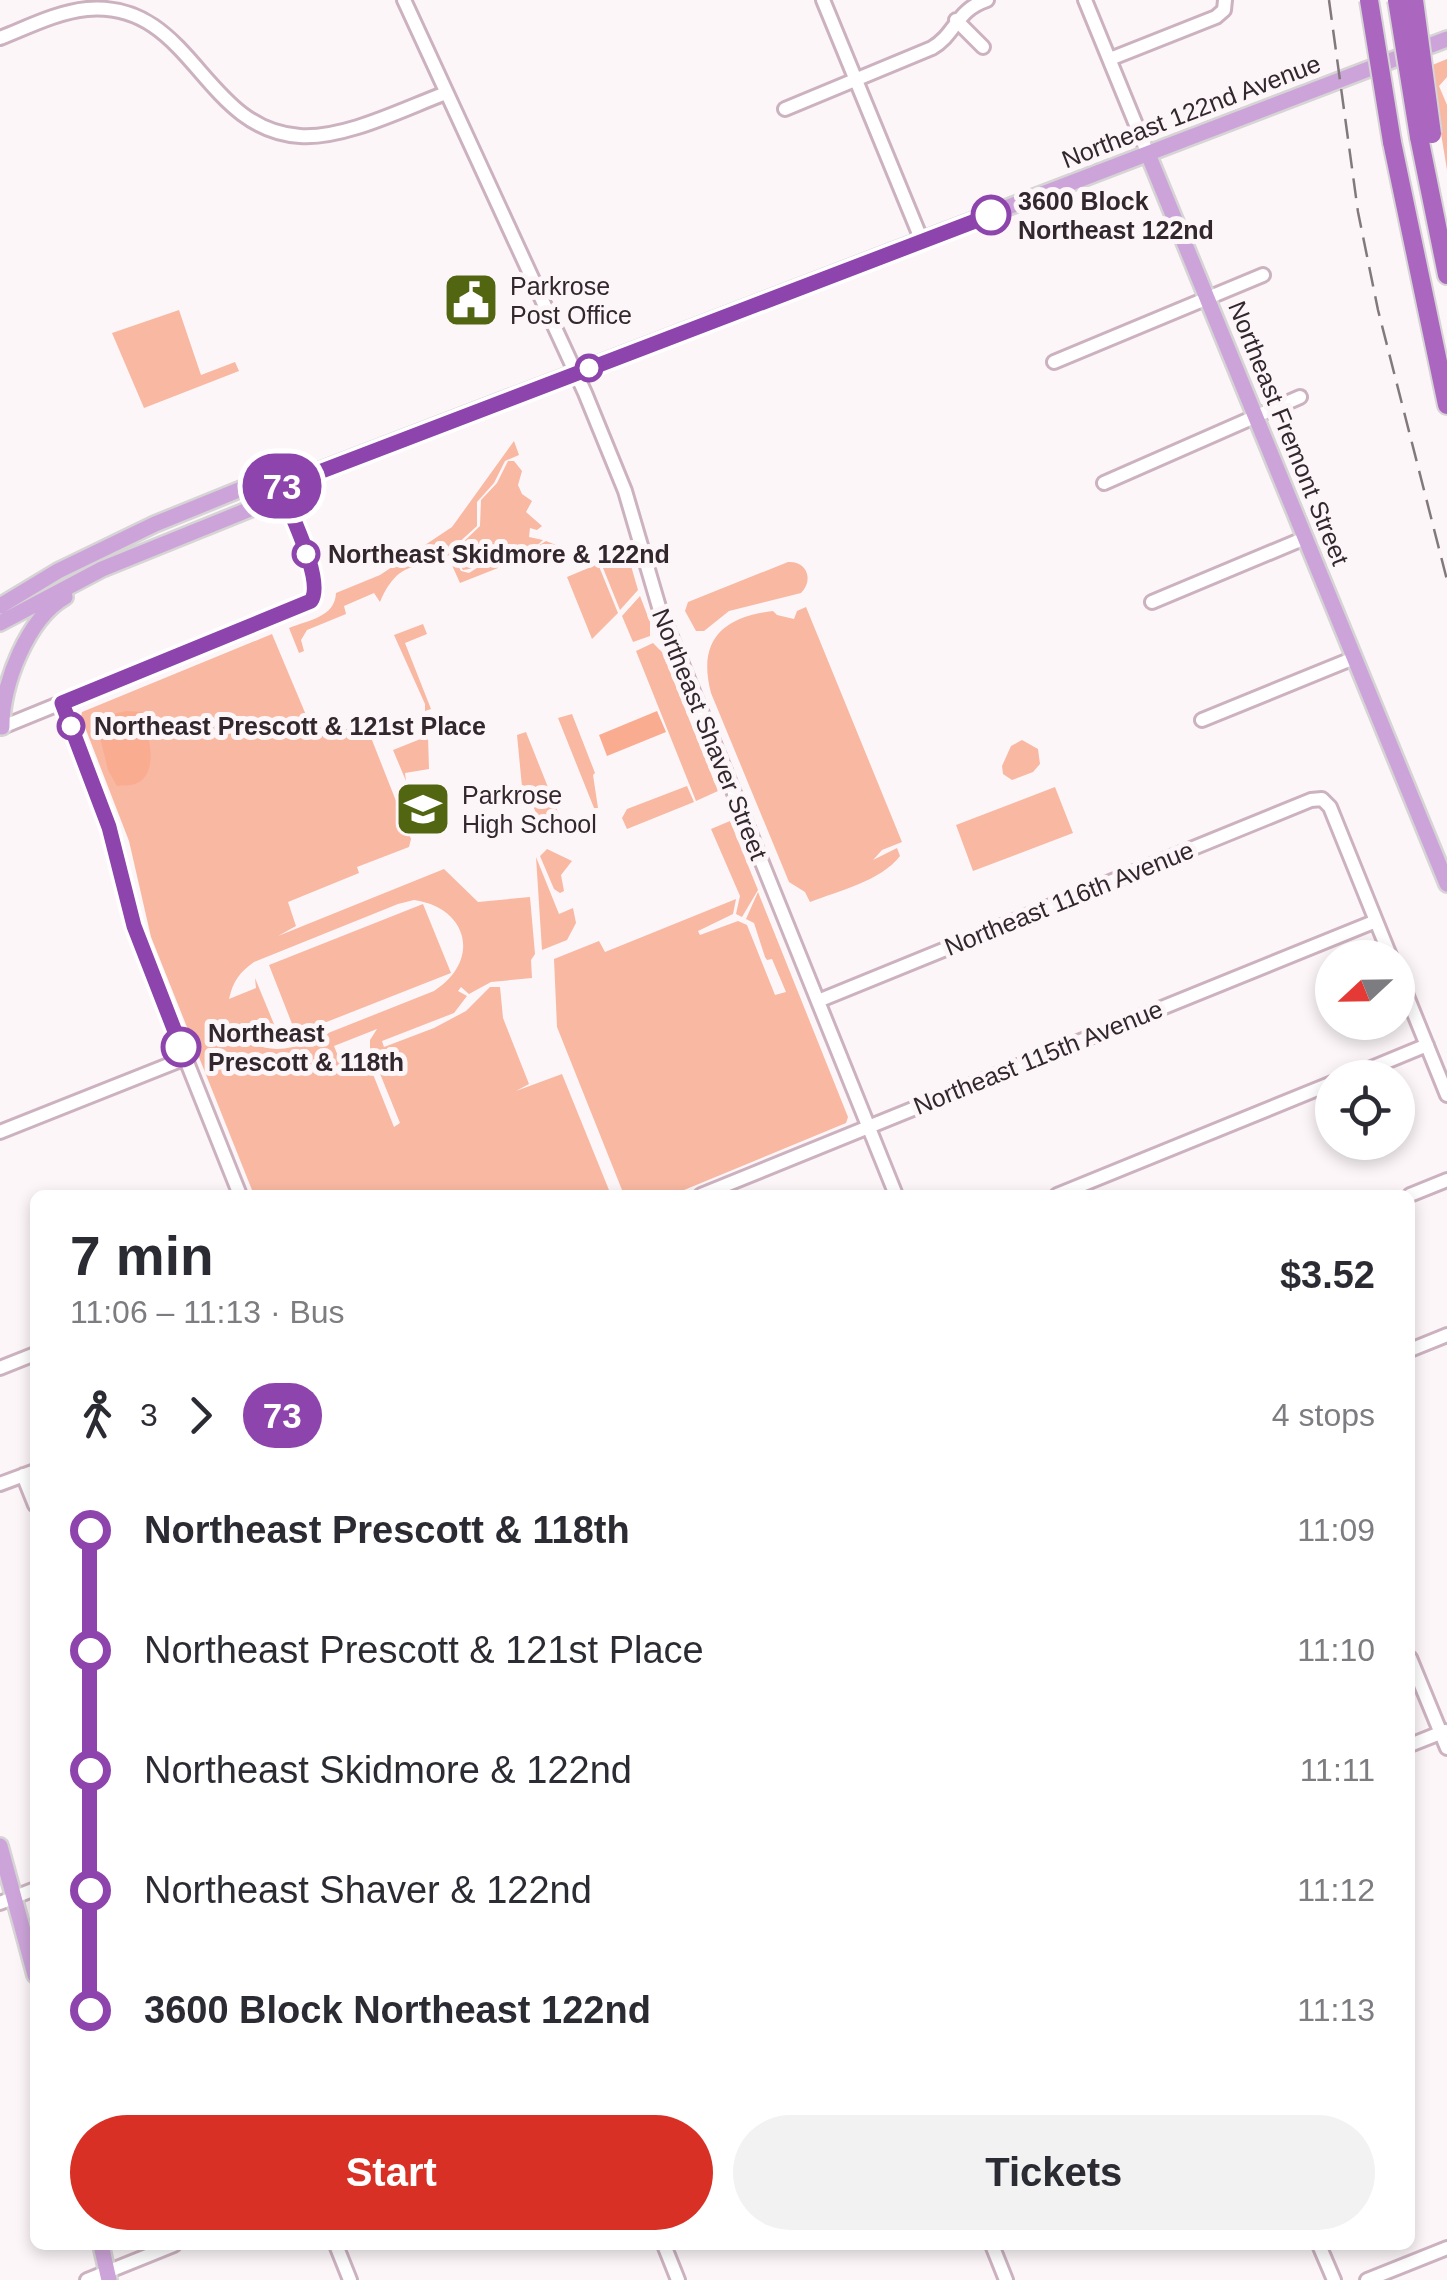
<!DOCTYPE html>
<html lang="en">
<head>
<meta charset="utf-8">
<style>
  :root { --surface:#fff; --page:#f2f2f3; --text:#2b2b33; --muted:#7c7c81; --accent:#d93025 }
  body { margin:0; font-family:Helvetica,sans-serif; background:var(--page); color:var(--text); height:100vh; display:flex; flex-direction:column; font-size:38px; white-space:nowrap }
  * { box-sizing:border-box; margin:0 }
  p { font-size:32px; color:var(--muted) }
  .icon { flex:none; width:55px; height:55px; fill:none; stroke:currentColor; stroke-width:2; stroke-linecap:round; stroke-linejoin:round }
  .map { position:relative; flex:1; overflow:hidden }
  .side { position:absolute; left:30px; top:1190px; width:1385px; height:1060px; display:flex; flex-direction:column; background:var(--surface); border-radius:15px; box-shadow:0 5px 15px #0003 }
  .side>* { flex:none }
  .badge { padding:0 20px; border-radius:32px; font-size:35px; line-height:65px }
  .needle { width:65px; rotate:248deg }
  .buttons { position:absolute; left:1315px; top:940px; display:grid; gap:20px }
  .buttons a { display:grid; place-items:center; width:100px; height:100px; border-radius:50%; background:var(--surface); box-shadow:0 5px 15px #0003; font-size:50px }
  .map>.badge { position:absolute; translate:-50% -50%; box-shadow:0 0 0 5px #fff }
  .legs { display:flex; align-items:center; gap:15px; height:110px; padding:0 40px; font-size:32px }
  .legs p { margin-inline-start:auto }
  .overview { display:flex; align-items:center; justify-content:space-between; height:170px; padding:0 40px }
  h1 { font-size:55px; font-weight:700; line-height:75px }
  .button { display:flex; gap:20px; margin-top:auto; padding:20px 40px }
  .button a { flex:1; height:115px; border-radius:60px; background:var(--accent); color:#fff; font-size:40px; font-weight:700; line-height:115px; text-align:center }
  .button a+a { background:var(--page); color:var(--text) }
  ul { padding:0 40px; list-style:none }
  li { display:flex; align-items:center; gap:35px; height:120px; font-size:38px }
  li i { display:grid; place-items:center; width:15px; height:100%; margin:0 12px; background:currentColor }
  li i::after { content:''; width:25px; height:25px; margin:-12px; border:8px solid; border-radius:50%; background:var(--surface) }
  li p { margin-inline-start:auto }
  li:first-child i { background:linear-gradient(#0000 50%,currentColor 0) }
  li:last-child i { background:linear-gradient(currentColor 50%,#0000 0) }
  .map>svg:first-child { display:block }
  .green { fill:#f8b8a2; fill-rule:evenodd }
  .forest { fill:#faac90 }
  .lines { fill:none; stroke-linecap:round; stroke-linejoin:round }
  .minor-casing { stroke:#ccb2bf; stroke-width:18 }
  .major-casing { stroke:#d6d4d5; stroke-width:20 }
  .highway-casing { stroke:#d6d4d5; stroke-width:22 }
  .minor { stroke:#fff; stroke-width:12 }
  .major { stroke:#cda4d9; stroke-width:15 }
  .highway { stroke:#ab67bf; stroke-width:18 }
  .rail { stroke:#82797d; stroke-width:2.5; stroke-dasharray:20 10; stroke-linecap:butt }
  .highway-bridge-casing { stroke:#d6d4d5; stroke-width:22; stroke-linecap:butt }
  .highway-bridge { stroke:#ab67bf; stroke-width:18 }
  .line-1-casing { stroke:#fff; stroke-width:22 }
  .line-1 { stroke:#8e44ad; stroke-width:15 }
  .stop-1-dot { fill:#fff; stroke:#8e44ad; stroke-width:5 }
  .labels { text-anchor:middle; dominant-baseline:central; stroke-width:10; stroke-linejoin:round; paint-order:stroke }
  .street-label { font-size:25px; fill:#32272d; stroke:#fcf6f9 }
  .stop-label { font-size:25px; font-weight:bold; fill:#32272d; stroke:#fcf6f9; text-anchor:start }
  .poi-label { font-size:25px; fill:#32272d; stroke:#fcf6f9; text-anchor:start }
</style>
</head>
<body>
<div class="map">
<svg width="1447" height="2280" viewBox="0 0 1447 2280">
  <rect width="100%" height="100%" fill="#fcf6f9"/>
  <path class="green" d="M1447 59V77L1439 86 1447 105V170L1430 66Z
    M179 310 201 375 235 362 239 371 144 408 112 333Z
    M514 441 519 455 505 461 494 483 477 502V526L455 546 452 555 461 571 469 573 491 559 521 556 546 541 556 545 460 583 446 552 432 556 434 567C405 561 390 578 380 602L374 593 344 606 346 614 307 630 301 640 304 651 299 653 289 628C309 620 335 617 336 593L380 575 452 527Z
    M508 461H514L522 471 518 485 522 494 532 501 526 512 542 526 537 530 530 528 529 537 543 540C524 559 515 548 494 555 482 560 477 569 463 570L455 557V550L480 526 481 500 497 483Z
    M627 552 638 590 620 610 601 563Z
    M788 562C807 561 814 580 801 593L729 611 704 631H696L685 611 688 602Z
    M598 564 618 613 592 639 567 577Z
    M640 596 650 622V636L633 642 622 616Z
    M806 607 902 842 882 850 873 860 897 848 900 856C881 881 838 891 810 902L805 892 789 882 711 693C697 640 723 617 773 611L777 615 794 619 797 611Z
    M423 624 427 634 405 643 431 709 425 711V704L394 635Z
    M272 634 306 715C329 745 348 718 370 735L411 839 409 847 357 867 359 873 288 902 296 926 278 936 444 869 478 902 530 897 535 954 531 960 532 978 491 982 469 994 461 987 458 991 467 996 454 1013 382 1041 384 1047 434 1028 466 1011 490 987H500L503 1018 529 1084 516 1091 562 1074 611 1195H254L151 937 129 841 81 717 82 712ZM414 900C469 908 481 961 434 991L293 1047C275 1051 264 1049 247 1041L276 1029 255 978 256 988 229 999C233 981 240 972 254 962L398 904ZM377 1029 370 1040V1049L400 1123 394 1127 365 1054 352 1050 338 1056 334 1046Z
    M653 643 662 652 718 791 696 801 636 651Z
    M572 714 595 773 593 775 598 808H594L558 718Z
    M526 732 561 820 547 826 538 819 530 797H523L517 735Z
    M428 736 429 769 405 773 406 781 393 750Z
    M1022 740 1038 749 1040 764 1033 772 1012 780 1003 774 1002 766 1011 746Z
    M687 786 694 802 627 829 622 818 627 809Z
    M1055 787 1073 833 973 871 956 825Z
    M730 821 758 890 742 917 736 914 740 896 711 829Z
    M547 849 572 861 561 875 564 891 560 893 554 889 540 856Z
    M536 857 559 914 573 908 576 923 567 940 542 950Z
    M758 892 848 1117 846 1123 672 1195H624L557 1027 554 959 599 941 605 952 736 899 733 914 698 931 700 935 738 921 747 925 775 995 786 992 772 959 767 960 765 957 754 923 746 919Z
    M423 904 451 973 296 1034 269 965Z"/>
  <path class="forest" d="M127 711 141 712C148 730 161 775 135 784 130 786 123 785 117 786L108 770 99 734 113 714Z
    M657 711 666 732 607 756 599 735Z"/>
  <g class="lines">
    <g class="minor-casing">
      <path id="minor" d="M404 0 585 393 625 491 659 607 896 1195
        M823 0 922 241
        M1085 0 1148 154
        M956 20 983 47
        M0 38C28 27 57 12 87 9 192 0 202 130 300 136 345 139 403 109 446 93
        M1110 59 1216 17 1224 10 1225 0
        M785 109 932 48C956 34 956 10 987 0
        M1054 362 1263 275
        M1104 483 1300 397
        M1152 602 1305 538
        M61 703 109 827 139 942 240 1195
        M1202 720 1354 658
        M0 728 311 601 316 589 314 576 280 487
        M1398 974 1447 1095
        M818 1001 1311 800 1322 799 1330 807 1391 958
        M1347 1078 1427 1045
        M0 1132 186 1058
        M701 1195 1376 921
        M1057 1195 1332 1083
        M1410 1195 1447 1180
        M1410 1350 1447 1335
        M0 1368 35 1354
        M23 1475 35 1505
        M0 1484 35 1471
        M1410 1658 1447 1748
        M1410 1745 1445 1731
        M0 1903 35 1889
        M336 2245 350 2280
        M664 2245 678 2280
        M992 2245 1006 2280
        M1319 2245 1334 2280
        M87 2280 174 2245
        M1367 2280 1447 2248"/>
    </g>
    <g class="major-casing">
      <path id="major" d="M1148 154 1447 884
        M0 606 58 571 155 524 261 481 280 487
        M0 623 102 569 270 501 280 487 292 481 1447 39
        M2 727C1 685 28 618 65 597
        M0 1846 35 1975
        M101 2245 109 2280"/>
    </g>
    <g class="highway-casing">
      <path id="highway" d="M1419 137 1447 275
        M1392 142 1447 405"/>
    </g>
    <use href="#minor" class="minor"/>
    <use href="#major" class="major"/>
    <use href="#highway" class="highway"/>
    <path class="rail" d="M1329 0 1358 212 1378 310 1447 580"/>
    <g class="highway-bridge-casing">
      <path id="highway-bridge" d="M1369 0 1392 142
        M1397 0 1419 137
        M1414 0 1432 134"/>
    </g>
    <use href="#highway-bridge" class="highway-bridge"/>
  </g>
  <g class="lines">
    <g class="line-1-casing">
      <path id="line-1" d="M181 1047 134 926 109 827 62 703 311 601C325 581 289 511 280 487L991 215"/>
    </g>
    <use href="#line-1" class="line-1"/>
  </g>
  <defs>
    <g id="civic-square" transform="scale(2.875)"><rect x="-9" y="-9" width="18" height="18" rx="4" fill="#526612" stroke="#fcf6f9"/><path d="M-.6-6.5H3V-4.5H.6V-3L4-1V1h2V6H-6V1h2V-1L-.6-3ZM-1.2 2.5V6h2.4V2.5Z" fill="#fff"/></g>
    <g id="school-square" transform="scale(2.875)"><rect x="-9" y="-9" width="18" height="18" rx="4" fill="#526612" stroke="#fcf6f9"/><path d="M0-5L7-2L0 1L-7-2ZM-4 1L0 2.5L4 1V4Q0 6-4 4Z" fill="#fff"/></g>
  </defs>
  <g fill-rule="evenodd">
    <use href="#civic-square" x="471" y="300"/>
    <use href="#school-square" x="423" y="809"/>
  </g>
  <g class="stop-1-dot">
    <circle cx="991" cy="215" r="18"/>
    <circle cx="589" cy="368" r="12"/>
    <circle cx="306" cy="554" r="12"/>
    <circle cx="71" cy="726" r="12"/>
    <circle cx="181" cy="1047" r="18"/>
  </g>
  <g class="labels">
    <g class="street-label">
      <text transform="translate(1191 111) rotate(-21)">Northeast 122nd Avenue</text>
      <text transform="translate(1289 433) rotate(68)">Northeast Fremont Street</text>
      <text transform="translate(710 734) rotate(68)">Northeast Shaver Street</text>
      <text transform="translate(1069 898) rotate(-22)">Northeast 116th Avenue</text>
      <text transform="translate(1038 1057) rotate(-22)">Northeast 115th Avenue</text>
    </g>
    <g class="stop-label">
      <text x="1018" y="201">3600 Block<tspan x="1018" dy="29">Northeast 122nd</tspan></text>
      <text x="328" y="554">Northeast Skidmore &amp; 122nd</text>
      <text x="94" y="726">Northeast Prescott &amp; 121st Place</text>
      <text x="208" y="1033">Northeast<tspan x="208" dy="29">Prescott &amp; 118th</tspan></text>
    </g>
    <g class="poi-label">
      <text x="510" y="286">Parkrose<tspan x="510" dy="29">Post Office</tspan></text>
      <text x="462" y="795">Parkrose<tspan x="462" dy="29">High School</tspan></text>
    </g>
  </g>
</svg>
<div class="buttons">
<a><svg class="needle" viewBox="-14 -14 28 28"><path d="M0-13l5 13h-10z" fill="#e53935"/><path d="M0 13l5-13h-10z" fill="#7c7c81"/></svg></a>
<a><svg class="icon" aria-label="locate" viewBox="0 0 24 24"><circle cx="12" cy="12" r="6"/><path d="M12 2v4M12 18v4M2 12h4M18 12h4"/></svg></a>
</div>
<b class="badge" style="left:282px;top:486px;background:#8e44ad;color:#fff">73</b>
<section class="side">
<div class="overview"><div><h1>7 min</h1><p>11:06 – 11:13 · Bus</p></div><b>$3.52</b></div>
<div class="legs"><svg class="icon" aria-label="walk" viewBox="0 0 24 24"><circle cx="13" cy="4" r="2"/><path d="M13 8l-2 6 4 7M11 14l-3 7M7 12l3-4h3l4 4"/></svg>3<svg class="icon" aria-label="forward" viewBox="0 0 24 24"><path d="M9 5l7 7-7 7"/></svg><b class="badge" style="background:#8e44ad;color:#fff">73</b><p>4 stops</p></div>
<ul>
<li><i style="color:#8e44ad"></i><b>Northeast Prescott &amp; 118th</b><p>11:09</p></li>
<li><i style="color:#8e44ad"></i><span>Northeast Prescott &amp; 121st Place</span><p>11:10</p></li>
<li><i style="color:#8e44ad"></i><span>Northeast Skidmore &amp; 122nd</span><p>11:11</p></li>
<li><i style="color:#8e44ad"></i><span>Northeast Shaver &amp; 122nd</span><p>11:12</p></li>
<li><i style="color:#8e44ad"></i><b>3600 Block Northeast 122nd</b><p>11:13</p></li>
</ul>
<div class="button"><a>Start</a><a>Tickets</a></div>
</section>
</div>
</body>
</html>
